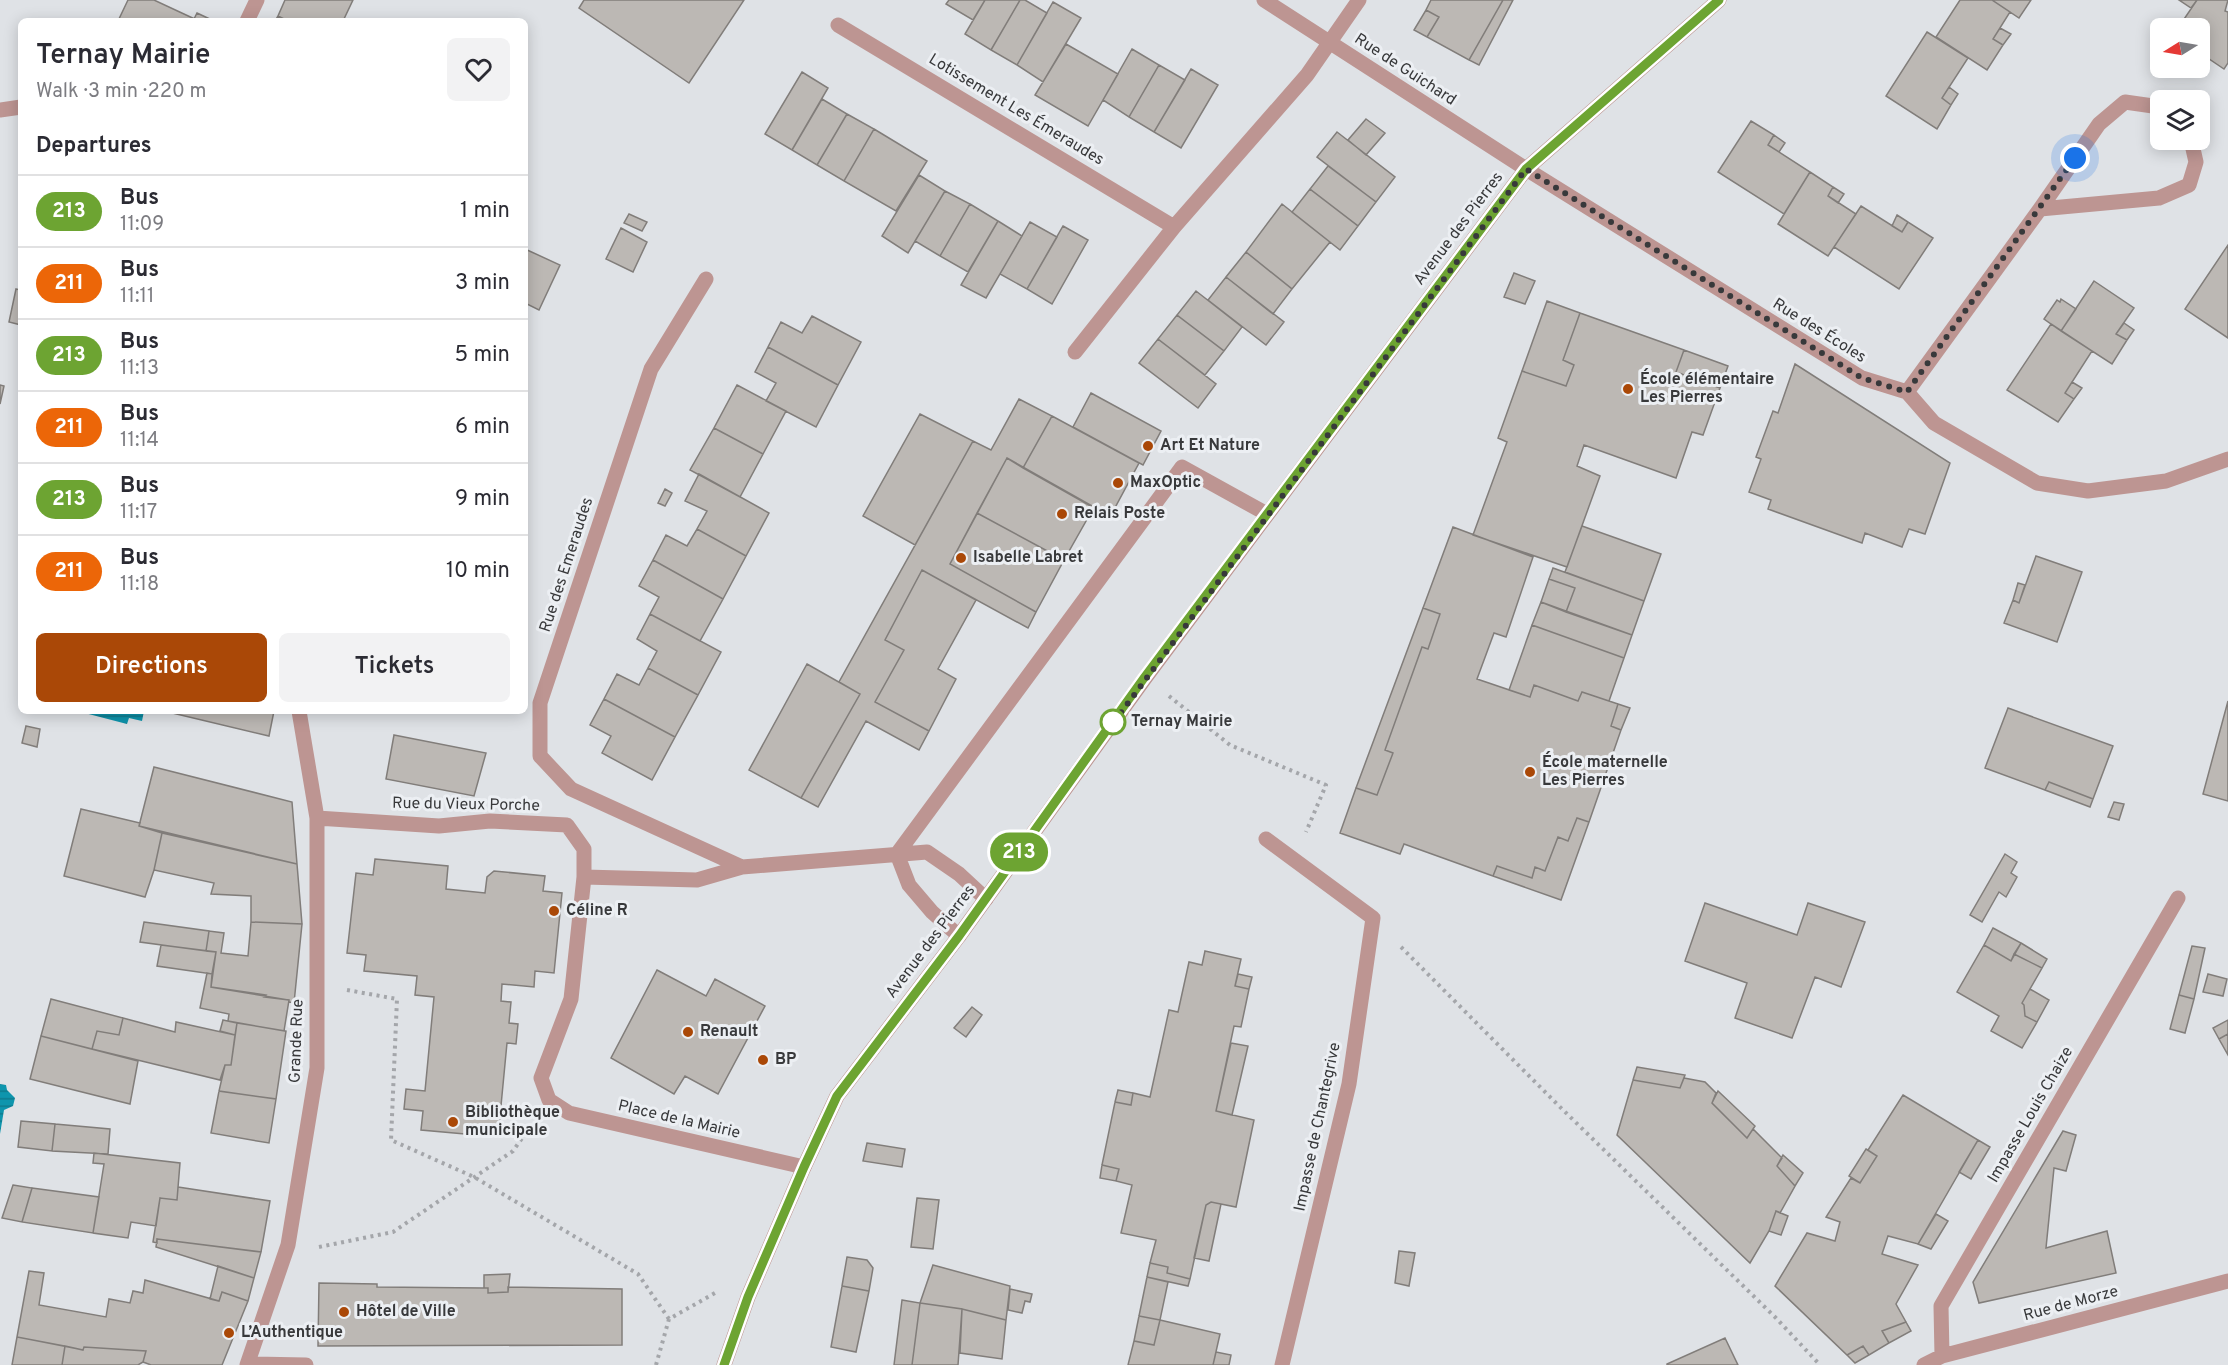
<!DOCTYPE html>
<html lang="en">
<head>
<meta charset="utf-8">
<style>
  :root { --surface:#fff; --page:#f2f2f3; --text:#2b2b33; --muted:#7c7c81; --line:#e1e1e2; --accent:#aa4807 }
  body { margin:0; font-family:Overpass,sans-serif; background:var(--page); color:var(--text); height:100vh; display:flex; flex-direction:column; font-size:22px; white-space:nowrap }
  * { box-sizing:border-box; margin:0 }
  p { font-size:20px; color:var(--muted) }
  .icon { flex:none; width:33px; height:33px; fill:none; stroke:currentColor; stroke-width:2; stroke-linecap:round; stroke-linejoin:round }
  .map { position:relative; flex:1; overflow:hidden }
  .drawer { position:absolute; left:18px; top:18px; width:510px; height:696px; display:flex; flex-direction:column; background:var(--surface); border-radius:9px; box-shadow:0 3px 15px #0003 }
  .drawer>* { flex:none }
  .badge { padding:0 12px; border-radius:20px; font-size:21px; line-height:39px }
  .needle { width:39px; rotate:259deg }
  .buttons { position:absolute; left:2150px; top:18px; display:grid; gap:12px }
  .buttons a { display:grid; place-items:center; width:60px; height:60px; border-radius:9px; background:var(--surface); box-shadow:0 3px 15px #0003; font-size:30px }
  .you { position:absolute; width:30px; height:30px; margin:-15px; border:4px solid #fff; border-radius:50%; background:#1a73e8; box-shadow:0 0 0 9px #1a73e833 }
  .map>.badge { position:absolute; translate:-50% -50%; box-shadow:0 0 0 3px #fff }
  h2 { padding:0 18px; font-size:22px; line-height:54px }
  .round { display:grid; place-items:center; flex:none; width:63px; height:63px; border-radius:9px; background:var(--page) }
  .overview { display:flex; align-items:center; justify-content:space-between; height:102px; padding:0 18px }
  h1 { font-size:28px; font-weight:600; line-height:45px }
  .primary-button { display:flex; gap:12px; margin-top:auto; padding:12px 18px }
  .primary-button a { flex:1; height:69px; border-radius:9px; background:var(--accent); color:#fff; font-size:24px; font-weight:600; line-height:69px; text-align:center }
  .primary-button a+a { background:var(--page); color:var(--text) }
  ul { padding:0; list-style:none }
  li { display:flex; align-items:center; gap:18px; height:72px; padding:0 18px; border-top:2px solid var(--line) }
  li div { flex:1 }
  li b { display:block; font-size:22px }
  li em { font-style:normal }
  li .badge { min-width:66px; font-weight:700; text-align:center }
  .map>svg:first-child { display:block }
  .water { fill:url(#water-rules) }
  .building { fill:#bcb8b4; stroke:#817d7a; stroke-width:1.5 }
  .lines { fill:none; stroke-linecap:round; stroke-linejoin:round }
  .path { stroke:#a4a6aa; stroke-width:4; stroke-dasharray:3 4.5; stroke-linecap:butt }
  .minor { stroke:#bd9592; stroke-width:15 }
  .tertiary { stroke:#bd9592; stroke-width:15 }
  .line-casing { stroke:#fff; stroke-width:14 }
  .line { stroke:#6da432; stroke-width:9 }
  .walk { stroke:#38393b; stroke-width:6; stroke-dasharray:0 10.8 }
  .poi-dot { fill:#aa4807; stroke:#eceff3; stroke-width:2 }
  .stop-dot { fill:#fff; stroke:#6da432; stroke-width:3 }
  .labels { text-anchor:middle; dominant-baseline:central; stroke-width:6; stroke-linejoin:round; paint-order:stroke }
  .street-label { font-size:16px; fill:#38393b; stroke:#eceff3 }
  .poi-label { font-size:16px; font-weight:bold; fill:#38393b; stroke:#eceff3; text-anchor:start }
  .stop-label { font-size:16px; font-weight:bold; fill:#38393b; stroke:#eceff3; text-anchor:start }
</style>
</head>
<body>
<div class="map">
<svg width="2228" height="1365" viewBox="0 0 2228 1365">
  <defs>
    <pattern id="water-rules" width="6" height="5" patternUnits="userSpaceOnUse" patternTransform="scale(1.5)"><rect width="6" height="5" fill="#0e95ad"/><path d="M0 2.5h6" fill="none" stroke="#0f7b8e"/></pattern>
  </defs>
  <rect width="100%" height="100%" fill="#dfe2e6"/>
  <path class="water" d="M77 711H144L142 721 129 718 127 724Z
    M0 1084 6 1085 7 1090 15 1098 13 1106 4 1110 0 1134Z"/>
  <path class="building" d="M128 0H154L199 21H118Z
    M285 0H353L343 21H288L278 16Z
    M584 0H744L689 83 579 8Z
    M949 0H985L973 20 946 4Z
    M985 0H1020L991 50 965 34Z
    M1020 0H1025L1047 13 1017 65 991 50Z
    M1431 0H1503L1469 60 1427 37 1439 17 1426 10Z
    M1503 0H1513L1479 65 1469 60Z
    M1960 0H1992L2010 12 1993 39 2003 45 1987 70 1936 37Z
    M1992 0H2031L2019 18Z
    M2179 0H2197L2191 8Z
    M2197 0H2228L2225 11 2228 12V63L2224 69 2199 52V28H2178Z
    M1053 2 1081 18 1043 82 1017 65Z
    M1426 10 1439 17 1427 37 1414 30Z
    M197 13 214 21H199L194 19Z
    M278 16 288 21H275Z
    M2000 28 2011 34 2003 45 1993 39Z
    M1927 32 1968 58 1942 98 1951 105 1937 129 1886 96Z
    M1066 44 1118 74 1088 126 1035 95Z
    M1132 49 1159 65 1129 117 1103 100Z
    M1159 65 1185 80 1154 132 1129 117Z
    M1191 69 1218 85 1181 148 1154 132Z
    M802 72 828 88 792 150 765 134Z
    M1949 87 1958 94 1951 105 1942 98Z
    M822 99 847 114 817 165 792 150Z
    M847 114 874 129 844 181 817 165Z
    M1366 119 1385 133 1366 155 1348 140Z
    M1751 121 1774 135 1768 145 1810 172 1784 214 1718 172Z
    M874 129 927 161 896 211 844 181Z
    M1337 132 1395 177 1376 202 1317 157Z
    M1774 135 1785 143 1779 152 1768 145Z
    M1328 166 1376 202 1358 226 1310 189Z
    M1810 172 1833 187 1828 196 1856 214 1828 256 1778 224Z
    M919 175 945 191 908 253 882 236Z
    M1833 187 1844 194 1838 203 1828 196Z
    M1310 189 1358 226 1340 250 1292 212Z
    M945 191 970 204 940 256 915 241Z
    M970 204 998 221 968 272 940 256Z
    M1282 204 1330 242 1292 289 1246 252Z
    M1861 206 1902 232 1908 222 1933 238 1899 289 1834 247Z
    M629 214 647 222 642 231 624 223Z
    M1897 215 1908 222 1902 232 1892 226Z
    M998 221 1022 236 986 298 961 285Z
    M1030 222 1057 237 1027 289 1000 274Z
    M1063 226 1088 240 1052 304 1027 289Z
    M621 228 647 242 633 272 606 259Z
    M2228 245V338L2185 309Z
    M525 249 560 265 539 310 525 303Z
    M1246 252 1292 289 1273 314 1226 277Z
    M1514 273 1535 281 1525 304 1504 297Z
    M1226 277 1284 322 1266 345 1208 300Z
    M2094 281 2134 308 2116 334 2127 340 2112 364 2061 331Z
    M16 289 21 290V325L9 322Z
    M1196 291 1242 327 1224 351 1177 315Z
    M2061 299 2076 309 2061 331 2044 319 2057 300 2060 302Z
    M1547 301 1580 313 1563 360 1574 365 1566 386 1522 371Z
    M1580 313 1684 350 1676 372 1720 388 1703 435 1692 432 1676 478 1584 445 1577 466 1600 476 1567 567 1473 535 1507 442 1498 438 1522 371 1566 386 1574 365 1563 360Z
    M1177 315 1224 351 1205 375 1158 339Z
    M812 316 861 342 838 385 768 347 781 322 802 333Z
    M2124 323 2134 330 2127 340 2116 334Z
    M2051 324 2092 351 2065 393 2074 399 2058 422 2007 390Z
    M1158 339 1216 384 1198 408 1139 363Z
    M768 347 838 385 816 427 766 401 776 383 755 372Z
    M1684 350 1728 366 1720 388 1676 372Z
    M1795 364 1950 463 1925 534 1909 529 1902 547 1865 533 1862 543 1768 509 1771 500 1749 492 1761 459 1756 457 1773 411 1778 413Z
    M2072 382 2082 388 2074 399 2065 393Z
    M0 385 4 386 0 404Z
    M737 385 786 411 763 454 714 428Z
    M1091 393 1161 431 1143 465 1073 427Z
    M1019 399 1052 416 1023 468 1007 458 950 564 1036 612 1028 628 922 570 885 640 904 650 875 702 929 731 919 750 866 721 818 807 801 798 860 694 839 682 973 441 991 450Z
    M920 414 973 441 915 545 863 516Z
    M1052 416 1139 463 1110 517 1023 468Z
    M714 428 763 454 740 497 690 470Z
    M1007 458 1094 507 1064 560 977 513Z
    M699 474 769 513 746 556 697 529 707 511 685 501Z
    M665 489 672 493 665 506 658 503Z
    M977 513 1064 560 1036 612 950 564Z
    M1582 526 1661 554 1644 601 1565 572Z
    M1453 527 1533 557 1506 637 1494 633 1477 679 1530 697 1534 685 1578 701 1582 692 1618 704 1611 726 1621 730 1589 822 1577 818 1568 841 1558 837 1545 871 1535 867 1532 878 1497 866 1493 876 1404 844 1400 854 1340 833 1356 788 1377 795 1393 753 1385 750 1422 647 1428 649 1440 614 1423 608Z
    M697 529 746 556 723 599 653 560 666 535 687 546Z
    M2036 556 2082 572 2057 642 2004 623 2013 600 2019 603Z
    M653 560 723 599 700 641 650 614 659 597 639 586Z
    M1553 568 1644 601 1632 635 1566 612 1575 588 1549 579Z
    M922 570 976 600 938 669 956 679 929 731 875 702 904 650 885 640Z
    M1549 579 1575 588 1566 612 1541 602Z
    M2018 583 2025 585 2019 603 2013 600Z
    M1541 602 1632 635 1624 658 1532 625Z
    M1423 608 1440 614 1428 649 1422 647 1385 750 1393 753 1377 795 1356 788Z
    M650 614 721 652 698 695 648 668 657 651 637 639Z
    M1532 625 1624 658 1609 701 1582 692 1578 701 1534 685 1530 697 1509 690Z
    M807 664 860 694 801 798 749 770Z
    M648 668 698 695 675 737 604 699 617 674 639 685Z
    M604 699 675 737 652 780 602 753 611 736 590 725Z
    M2228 701V801L2203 794Z
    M1618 704 1630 708 1621 730 1611 726Z
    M2008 708 2113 746 2093 799 2049 782 2045 790 1985 768Z
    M164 711H274L269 736Z
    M26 726 40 729 37 747 22 743Z
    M394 735 486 753 474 796 386 779Z
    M154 767 292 802 297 864 139 826Z
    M2049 782 2093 799 2090 807 2045 790Z
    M2114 802 2124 804 2119 820 2108 817Z
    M81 809 140 823 139 826 162 833 154 870 145 897 64 876Z
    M1577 818 1589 822 1561 900 1493 876 1497 866 1532 878 1535 867 1545 871 1558 837 1568 841Z
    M162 833 297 864 302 924 251 922V896L211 894 214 883 154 870Z
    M2005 854 2017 862 2011 873 2017 877 2006 897 1999 892 1982 922 1970 915Z
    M375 859 448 866 446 889 485 893 487 877 494 871 545 876 543 891 562 893 554 973 535 971 534 987 502 984 501 1001 511 1002 509 1023 518 1024 516 1044 507 1043 498 1137 421 1130 423 1111 404 1109 406 1089 425 1091 434 997 415 995 417 976 364 971 366 955 347 953 356 873 373 875Z
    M1705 903 1797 935 1808 903 1865 922 1841 987 1815 977 1792 1038 1735 1018 1747 983 1685 961Z
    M144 922 209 931 206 951 140 942Z
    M251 922 302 924 294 1003 289 1002V1000L264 997 266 995 211 987 216 952 206 951 209 931 224 933 221 953 248 956Z
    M1993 928 2021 943 2011 961 1984 945Z
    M2021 943 2047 959 2042 968 2014 954Z
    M161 945 216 952 212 974 157 966Z
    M1984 945 2011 961 2014 954 2042 968 2022 1003 2024 1005 2025 1016 2037 1022 2022 1048 1991 1031 1999 1016 1957 992Z
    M2192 946 2205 948 2194 999 2179 995Z
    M1205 951 1241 959 1235 986 1249 989 1241 1027 1234 1026 1216 1111 1254 1120 1236 1207 1211 1202 1206 1205 1190 1279 1167 1273 1168 1267 1150 1263 1156 1240 1121 1233 1132 1185 1116 1181 1119 1169 1102 1165 1115 1102 1131 1105 1133 1093 1150 1097 1169 1010 1178 1012 1189 962 1202 965Z
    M657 970 706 996 715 979 765 1006 718 1094 685 1076 674 1094 611 1058Z
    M207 973 212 974 211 987 289 1000 284 1031 228 1021 229 1014 200 1008Z
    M1238 974 1252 977 1249 989 1235 986Z
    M2208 974 2227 979 2223 996 2203 992Z
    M2030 989 2049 1000 2037 1022 2025 1016 2024 1005 2022 1003Z
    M2179 995 2194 999 2185 1033 2170 1029Z
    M51 999 123 1018 119 1035 97 1031 92 1049 41 1036Z
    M972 1007 982 1015 966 1037 954 1028Z
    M123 1018 175 1032 176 1022 235 1035 231 1065H225L220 1080 92 1049 97 1031 119 1035Z
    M223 1020 237 1023 235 1035 220 1031Z
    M2228 1020V1034L2219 1039 2213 1028Z
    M237 1023 286 1031 276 1099 219 1091 225 1065H231Z
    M2228 1034V1055L2219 1039Z
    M41 1036 138 1061 130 1104 30 1079Z
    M1231 1043 1248 1046 1232 1115 1216 1111Z
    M1637 1067 1685 1075 1680 1088 1633 1080Z
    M1684 1078 1705 1082 1716 1093 1712 1103 1747 1138 1753 1129 1782 1158 1777 1166 1795 1186 1780 1213 1776 1211 1769 1231 1750 1263 1617 1135 1633 1080 1680 1088Z
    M1118 1090 1133 1093 1131 1105 1115 1102Z
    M219 1091 276 1099 269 1143 211 1133Z
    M1718 1091 1755 1126 1747 1138 1712 1103Z
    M1903 1095 1978 1140 1918 1244 1888 1236 1882 1254 1918 1265 1896 1304 1906 1322 1882 1331 1889 1343 1869 1355 1863 1346 1847 1355 1775 1286 1807 1233 1835 1241 1840 1222 1826 1217 1851 1178 1860 1183 1877 1156 1868 1150Z
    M21 1121 55 1124 52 1151 18 1147Z
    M55 1124 110 1129 108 1154 52 1151Z
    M2063 1131 2076 1135 2066 1171 2054 1168 2046 1248 2107 1231 2116 1273 1979 1303 1973 1282Z
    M1978 1140 1990 1147 1971 1179 1959 1172Z
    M867 1143 905 1149 902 1167 863 1161Z
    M1866 1149 1877 1156 1860 1183 1849 1176Z
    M94 1153 180 1163 177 1200 160 1198 156 1226 131 1222 128 1238 93 1233 104 1164 93 1163Z
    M1783 1155 1803 1173 1795 1186 1777 1166Z
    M1102 1165 1119 1169 1116 1181 1100 1178Z
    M13 1185 32 1188 22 1222 2 1218Z
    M178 1187 270 1201 261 1252 157 1239V1243L153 1242 160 1198 177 1200Z
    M32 1188 99 1197 93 1233 22 1222Z
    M917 1198 939 1200 933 1249 911 1247Z
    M1211 1202 1221 1204 1209 1261 1194 1258 1206 1205Z
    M1776 1211 1788 1216 1781 1235 1769 1231Z
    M1936 1214 1948 1221 1931 1249 1918 1244Z
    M157 1239 261 1252 254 1278 156 1247Z
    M1399 1251 1415 1253 1409 1286 1395 1283Z
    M847 1257 867 1260 873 1268 869 1291 842 1286Z
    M1150 1263 1168 1267 1167 1273 1190 1279 1188 1286 1147 1277Z
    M933 1265 1010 1286 1006 1320 962 1309 920 1303Z
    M218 1266 254 1278 248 1301 222 1292 219 1301 210 1299Z
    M29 1271 44 1273 39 1305 106 1317 109 1299 130 1303 133 1291 143 1293 145 1280 219 1301 222 1292 248 1301 222 1365H151L143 1362 146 1351 84 1347 83 1350 17 1337Z
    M510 1274 508 1292 488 1293V1288H484V1275Z
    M1147 1277 1168 1282 1160 1320 1139 1316Z
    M319 1283 377 1284V1287L484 1288H488V1293L508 1292V1287L622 1289V1345L318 1346Z
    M842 1286 869 1291 856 1352 831 1347Z
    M1010 1289 1032 1294 1030 1302 1025 1301 1022 1313 1008 1310Z
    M902 1300 920 1303 912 1365H894Z
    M920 1303 962 1309 958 1365H912Z
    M962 1309 1006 1320 1002 1359 960 1353Z
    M1139 1316 1160 1320 1154 1345 1134 1341Z
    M1160 1320 1220 1334 1213 1365H1128L1134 1341 1154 1345Z
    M1906 1322 1911 1331 1889 1343 1882 1331Z
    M17 1337 65 1346 62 1365H12Z
    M1725 1338 1738 1365H1667V1364Z
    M65 1346 83 1350 84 1347 146 1351 143 1362 138 1365H62Z
    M1863 1346 1869 1355 1855 1363 1847 1355Z
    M1216 1352 1231 1355 1229 1365H1213Z"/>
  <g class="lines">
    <path class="path" d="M1169 696 1230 745 1326 785 1306 832
      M1401 947 1559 1106 1776 1318 1820 1365
      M347 990 397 999 391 1140 474 1177 638 1274 669 1319
      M319 1247 393 1232 513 1151 532 1124
      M656 1365 669 1319 715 1293"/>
    <path class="minor" d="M1264 0 1526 169 1862 378 1907 392 2040 209 2099 124 2125 102 2160 107
      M247 21 257 0
      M838 25 1174 227 1307 75 1359 0
      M0 110 21 107
      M2040 209 2159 198 2189 185 2196 162 2191 140
      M706 279 651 369 540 703V756L571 789 742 867
      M1075 352 1174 227
      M1907 392 1934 423 2037 483 2088 491 2166 481 2228 459
      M317 818 439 826 490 821 567 825 584 849V877L571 999 541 1078 549 1100 569 1113 804 1167
      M1266 839 1373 918 1349 1084 1282 1365
      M897 854 1182 467 1267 514
      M897 854 909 885 932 912 959 936
      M584 877 697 880 742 867 927 852 959 874 986 899
      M1942 1356 1941 1306 2178 898
      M248 1364 306 1365
      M247 1365 288 1245 317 1068V818L299 711
      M1924 1365 1942 1356 2228 1281"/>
    <path class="tertiary" d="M724 1365 748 1297 804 1167 837 1096 959 936 1145 678 1526 169 1719 0"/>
  </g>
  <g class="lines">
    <g class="line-casing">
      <path id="line" d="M724 1365 748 1297 804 1167 837 1096 959 936 1144 678 1526 169 1719 0"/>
    </g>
    <use href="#line" class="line"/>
    <path class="walk" d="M1113 722 1111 726 1526 169 1862 378 1907 392 2075 158"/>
  </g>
  <g class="poi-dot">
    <circle cx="1628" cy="389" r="6"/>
    <circle cx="1148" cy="446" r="6"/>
    <circle cx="1118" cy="483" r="6"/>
    <circle cx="1062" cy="514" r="6"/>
    <circle cx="961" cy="558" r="6"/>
    <circle cx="1530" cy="772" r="6"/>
    <circle cx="554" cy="911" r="6"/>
    <circle cx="688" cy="1032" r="6"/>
    <circle cx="763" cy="1060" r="6"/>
    <circle cx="453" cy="1122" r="6"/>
    <circle cx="344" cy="1312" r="6"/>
    <circle cx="229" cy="1333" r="6"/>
  </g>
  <circle class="stop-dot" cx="1113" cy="722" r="12"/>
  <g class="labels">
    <g class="street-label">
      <text transform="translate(1405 70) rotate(33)">Rue de Guichard</text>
      <text transform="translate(1016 110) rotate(31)">Lotissement Les Émeraudes</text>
      <text transform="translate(1459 229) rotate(-53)">Avenue des Pierres</text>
      <text transform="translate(1819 331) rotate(32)">Rue des Écoles</text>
      <text transform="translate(567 565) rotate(-72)">Rue des Emeraudes</text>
      <text transform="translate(466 805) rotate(1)">Rue du Vieux Porche</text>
      <text transform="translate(931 942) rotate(-53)">Avenue des Pierres</text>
      <text transform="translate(297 1041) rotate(-88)">Grande Rue</text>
      <text transform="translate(2031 1115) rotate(-60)">Impasse Louis Chaize</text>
      <text transform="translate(679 1120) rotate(13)">Place de la Mairie</text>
      <text transform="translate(1318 1127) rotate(-78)">Impasse de Chantegrive</text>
      <text transform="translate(2071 1304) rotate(-15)">Rue de Morze</text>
    </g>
    <g class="poi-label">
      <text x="1640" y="380">École élémentaire<tspan x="1640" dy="18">Les Pierres</tspan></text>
      <text x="1160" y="446">Art Et Nature</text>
      <text x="1130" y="483">MaxOptic</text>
      <text x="1074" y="514">Relais Poste</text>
      <text x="973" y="558">Isabelle Labret</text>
      <text x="1542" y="763">École maternelle<tspan x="1542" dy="18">Les Pierres</tspan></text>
      <text x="566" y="911">Céline R</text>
      <text x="700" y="1032">Renault</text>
      <text x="775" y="1060">BP</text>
      <text x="465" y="1113">Bibliothèque<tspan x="465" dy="18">municipale</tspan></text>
      <text x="356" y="1312">Hôtel de Ville</text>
      <text x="241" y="1333">L’Authentique</text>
    </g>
    <g class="stop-label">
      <text x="1131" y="722">Ternay Mairie</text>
    </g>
  </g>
</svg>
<div class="buttons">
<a><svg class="needle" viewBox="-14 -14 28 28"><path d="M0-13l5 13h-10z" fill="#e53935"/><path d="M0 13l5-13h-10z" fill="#7c7c81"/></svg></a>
<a><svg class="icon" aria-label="layers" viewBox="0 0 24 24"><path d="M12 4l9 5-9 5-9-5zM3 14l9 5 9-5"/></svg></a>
</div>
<div class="you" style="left:2075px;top:158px"></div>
<b class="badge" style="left:1019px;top:852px;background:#6da432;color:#fff">213</b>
<section class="drawer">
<div class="overview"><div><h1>Ternay Mairie</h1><p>Walk · 3 min · 220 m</p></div><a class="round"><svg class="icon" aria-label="heart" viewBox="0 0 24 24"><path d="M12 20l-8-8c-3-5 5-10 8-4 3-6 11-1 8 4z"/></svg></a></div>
<h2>Departures</h2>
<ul>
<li><span class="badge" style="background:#6da432;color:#fff">213</span><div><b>Bus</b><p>11:09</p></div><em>1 min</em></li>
<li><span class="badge" style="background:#ec6608;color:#fff">211</span><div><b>Bus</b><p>11:11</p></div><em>3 min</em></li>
<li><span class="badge" style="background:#6da432;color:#fff">213</span><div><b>Bus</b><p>11:13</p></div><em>5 min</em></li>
<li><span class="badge" style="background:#ec6608;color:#fff">211</span><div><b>Bus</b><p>11:14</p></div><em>6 min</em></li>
<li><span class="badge" style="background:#6da432;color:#fff">213</span><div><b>Bus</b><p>11:17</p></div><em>9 min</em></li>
<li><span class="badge" style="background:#ec6608;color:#fff">211</span><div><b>Bus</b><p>11:18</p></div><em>10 min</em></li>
</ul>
<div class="primary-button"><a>Directions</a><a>Tickets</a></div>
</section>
</div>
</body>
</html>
